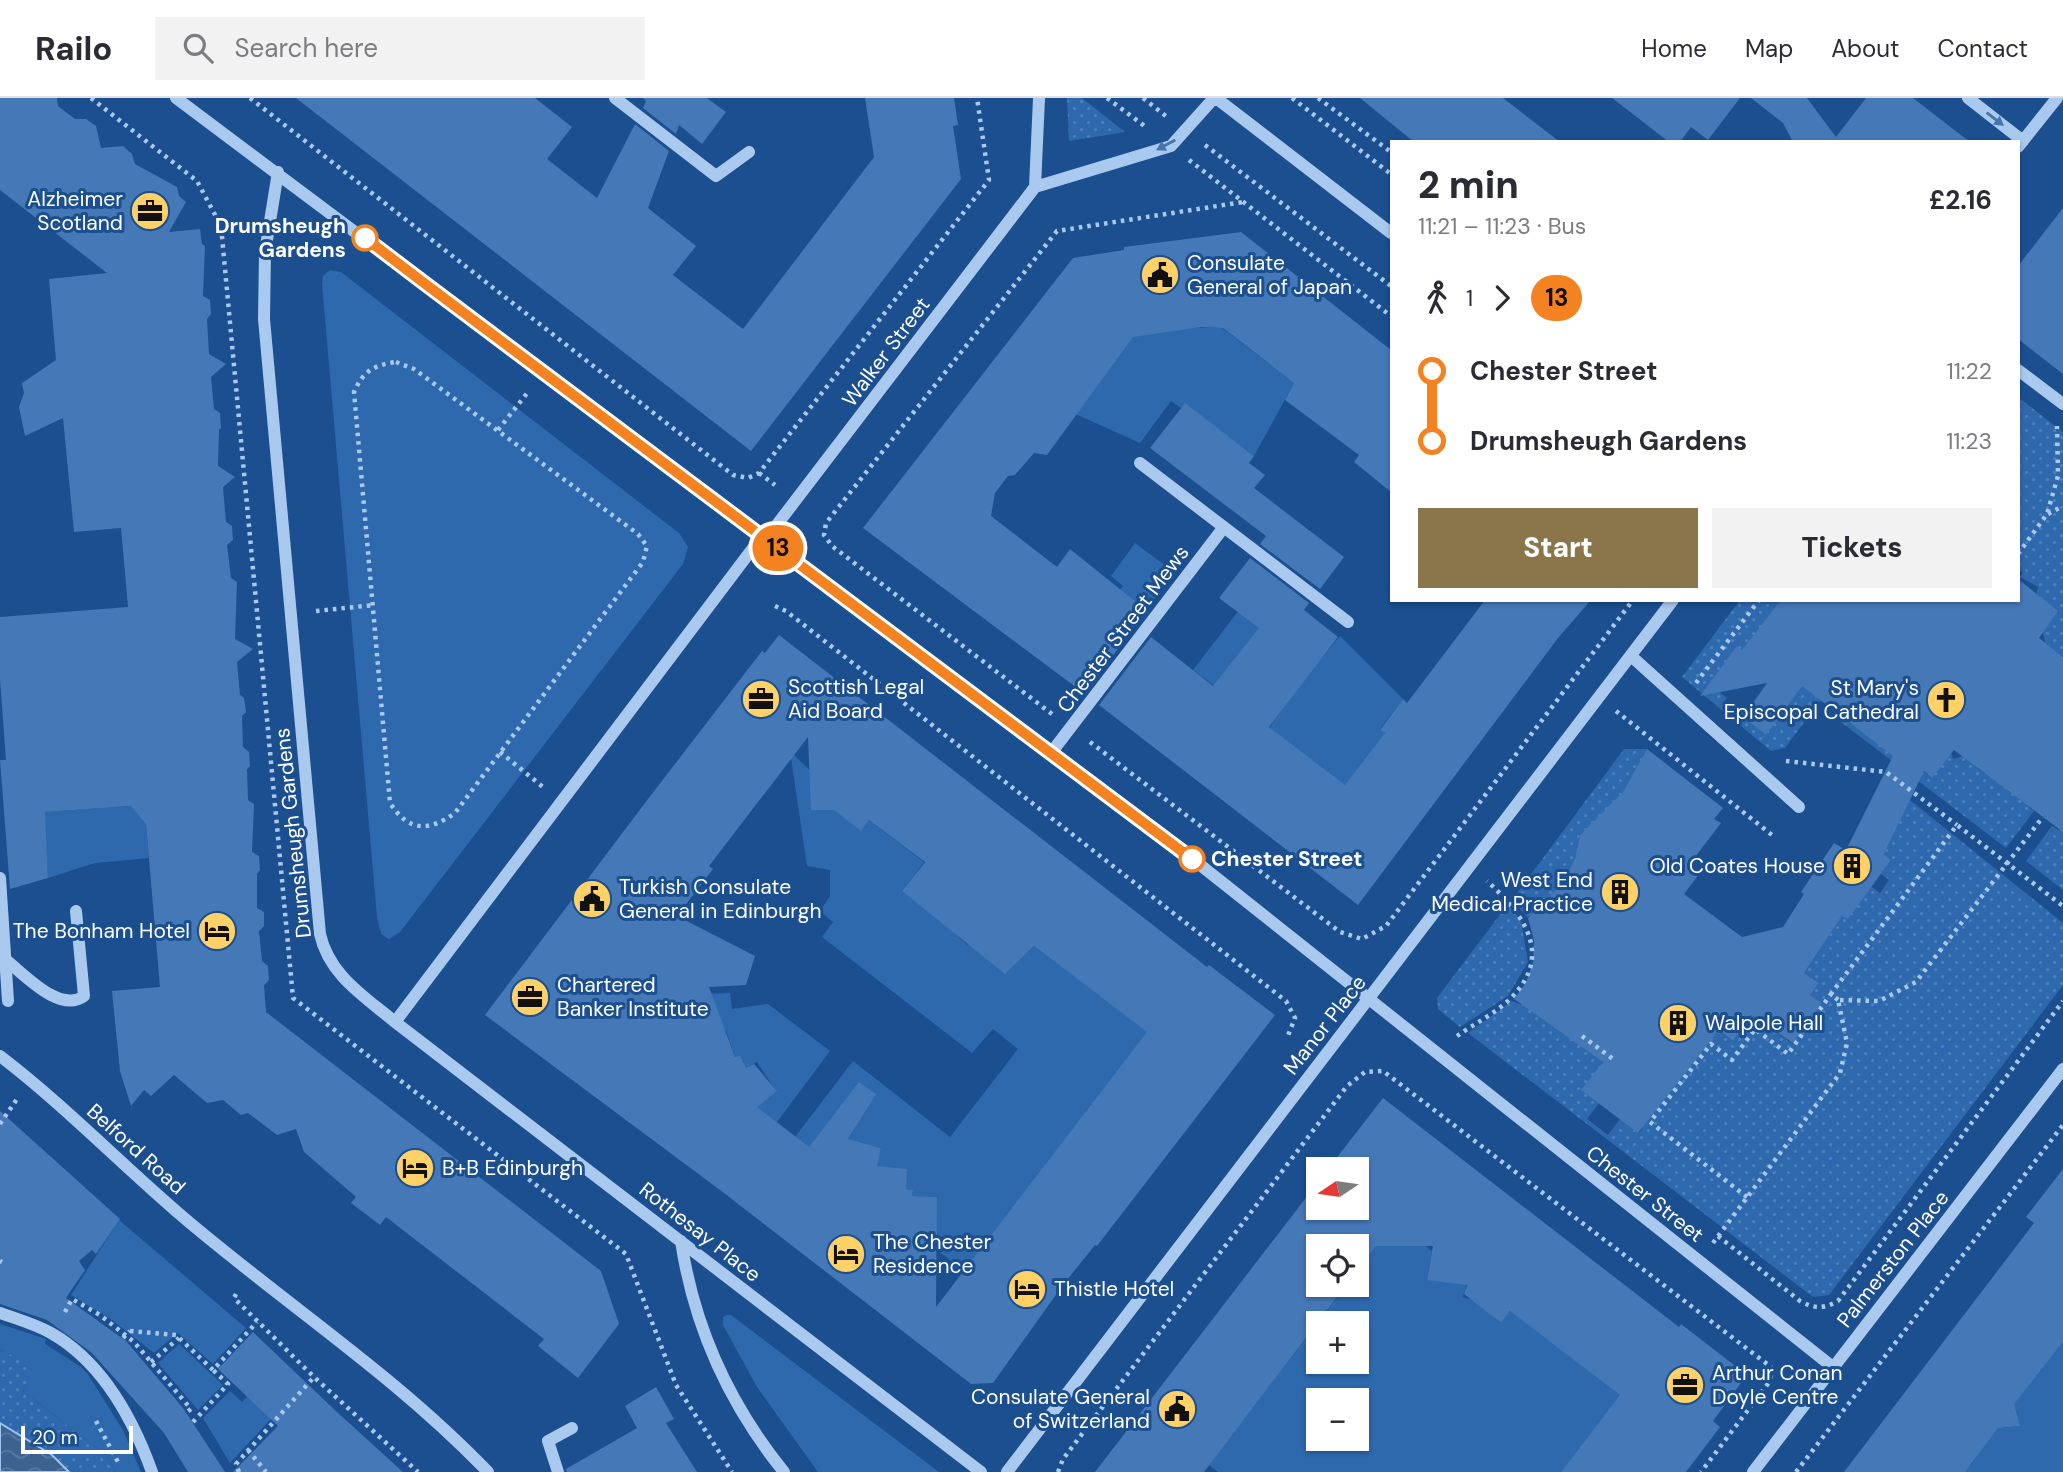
<!DOCTYPE html>
<html lang="en">
<head>
<meta charset="utf-8">
<style>
  :root { --surface:#fff; --page:#f2f2f3; --text:#2b2b33; --muted:#7c7c81; --line:#e1e1e2; --accent:#8a764a }
  body { margin:0; font-family:"DM Sans",sans-serif; background:var(--page); color:var(--text); height:100vh; display:flex; flex-direction:column; font-size:26px; white-space:nowrap }
  * { box-sizing:border-box; margin:0 }
  p { font-size:23px; color:var(--muted) }
  .icon { flex:none; width:38px; height:38px; fill:none; stroke:currentColor; stroke-width:2; stroke-linecap:round; stroke-linejoin:round }
  .map { position:relative; flex:1; overflow:hidden }
  .side { position:absolute; left:1390px; top:42px; width:630px; height:462px; display:flex; flex-direction:column; background:var(--surface); border-radius:0px; box-shadow:0 2px 5px #0004 }
  .side>* { flex:none }
  .badge { padding:0 14px; border-radius:23px; font-size:24px; line-height:46px }
  .needle { width:46px; rotate:257deg }
  .fabs { position:absolute; left:1306px; top:1059px; display:grid; gap:14px }
  .fabs a { display:grid; place-items:center; width:63px; height:63px; border-radius:0px; background:var(--surface); box-shadow:0 2px 5px #0004; font-size:35px }
  .scale { position:absolute; left:21px; bottom:18px; width:112px; box-sizing:border-box; padding-left:7px; border:4px solid #fff; border-top:0; font-size:19px; line-height:24px; white-space:nowrap; color:#fff; -webkit-text-stroke:5px #1b4f8f; paint-order:stroke }
  .map>.badge { position:absolute; translate:-50% -50%; box-shadow:0 0 0 4px #fff }
  .legs { display:flex; align-items:center; gap:10px; height:77px; padding:0 28px; font-size:23px }
  .legs p { margin-inline-start:auto }
  .summary { display:flex; align-items:center; justify-content:space-between; height:119px; padding:0 28px }
  h1 { font-size:38px; font-weight:800; line-height:52px }
  .action { display:flex; gap:14px; margin-top:auto; padding:14px 28px }
  .action a { flex:1; height:80px; border-radius:0px; background:var(--accent); color:#fff; font-size:28px; font-weight:800; line-height:80px; text-align:center }
  .action a+a { background:var(--page); color:var(--text) }
  ul { padding:0 28px; list-style:none }
  li { display:flex; align-items:center; gap:24px; height:70px; font-size:26px }
  li i { display:grid; place-items:center; width:10px; height:100%; margin:0 9px; background:currentColor }
  li i::after { content:''; width:18px; height:18px; margin:-9px; border:5px solid; border-radius:50%; background:var(--surface) }
  li p { margin-inline-start:auto }
  li:first-child i { background:linear-gradient(#0000 50%,currentColor 0) }
  li:last-child i { background:linear-gradient(currentColor 50%,#0000 0) }
  header { display:flex; align-items:center; gap:42px; box-sizing:border-box; height:98px; padding:0 35px; background:var(--surface); border-bottom:2px solid var(--line) }
  header strong { font-size:33px }
  nav { display:flex; gap:38px; margin-inline-start:auto; font-size:24px }
  .search { width:490px; height:63px; background:var(--page); display:flex; align-items:center; gap:18px; box-sizing:border-box; padding:0 24px; border-radius:0px; color:var(--muted); font-size:26px }
  .map>svg:first-child { display:block }
  .grass { fill:url(#grass-dots) }
  .garden { fill:#2e69ad; fill-rule:evenodd }
  .water { fill:url(#water-waves); stroke:#9cc4f0; stroke-width:2 }
  .building { fill:#4478b7; fill-rule:evenodd }
  .lines { fill:none; stroke-linecap:round; stroke-linejoin:round }
  .path { stroke:#a9c9ee; stroke-width:4.5; stroke-dasharray:3.5 5; stroke-linecap:butt }
  .minor { stroke:#a9c9ee; stroke-width:12 }
  .path-bridge { stroke:#a9c9ee; stroke-width:4.5; stroke-dasharray:3.5 5; stroke-linecap:butt }
  .oneway { fill:#4674ac }
  .line-1-casing { stroke:#fff; stroke-width:16 }
  .line-1 { stroke:#f58220; stroke-width:10 }
  .stop-1-dot { fill:#fff; stroke:#f58220; stroke-width:3.5 }
  .labels { text-anchor:middle; dominant-baseline:central; stroke-width:6; stroke-linejoin:round; paint-order:stroke }
  .poi-label { font-size:21px; fill:#fff; stroke:#1b4f8f; text-anchor:start }
  .stop-label { font-size:21px; font-weight:bold; fill:#fff; stroke:#1b4f8f; text-anchor:end }
  .street-label { font-size:21px; fill:#fff; stroke:#1b4f8f }
</style>
</head>
<body>
<header>
<strong>Railo</strong>
<div class="search"><svg class="icon" aria-label="search" viewBox="0 0 24 24"><circle cx="10" cy="10" r="6"/><path d="M15 15l6 6"/></svg>Search here</div>
<nav><a>Home</a><a>Map</a><a>About</a><a>Contact</a></nav>
</header>
<div class="map">
<svg width="2063" height="1374" viewBox="0 0 2063 1374">
  <defs>
    <pattern id="grass-dots" width="8" height="8" patternUnits="userSpaceOnUse" patternTransform="scale(1.75)"><rect width="8" height="8" fill="#2e69ad"/><path d="M2 2h.1M6 6h.1" fill="none" stroke="#4d80b9" stroke-width="1.8" stroke-linecap="round"/></pattern>
    <pattern id="water-waves" width="16" height="10" patternUnits="userSpaceOnUse" patternTransform="scale(1.75)"><rect width="16" height="10" fill="#3c6290"/><path d="M0 5q4-4 8 0t8 0" fill="none" stroke="#597aa1"/></pattern>
  </defs>
  <rect width="100%" height="100%" fill="#1b4f8f"/>
  <path class="grass" d="M1067 0H1082L1125 34 1069 43Z
    M2018 299 2063 334V559L2037 547 2045 544 2043 535 2036 536 2058 513 2036 498 2038 489 2020 479 2023 474 2018 473Z
    M1740 502H1789L1742 552 1737 549 1732 555 1737 560 1729 570 1723 567 1718 574 1719 594 1727 600 1724 604 1730 609 1733 605 1746 615 1743 620 1749 624 1752 619 1759 625 1761 634 1769 632 1799 584 1826 595 1785 650 1771 653 1682 579Z
    M1845 611 1846 622 1854 628 1858 625 1932 680 1950 652 1953 661 1963 658 1981 665 1977 670 1984 675 1988 670 2009 694 2014 689 2031 703 2028 708 2034 713 2006 750 1837 621Z
    M1624 651H1647L1624 694 1580 737 1575 760 1562 785 1528 820 1512 802Z
    M1910 702 2063 825V887L1829 1197 1813 1199 1468 935 1512 903 1527 909 1604 962 1601 966 1599 1005 1587 1021 1608 1037 1620 1021 1639 1035 1642 1031 1637 1027 1718 932 1733 943 1751 917 1793 946 1796 941 1793 939 1822 905 1810 897 1819 885 1804 875 1842 818 1848 821 1868 786 1880 795 1889 782 1881 776 1891 762 1884 756Z
    M2052 728 2058 732 2063 730V792L2026 763Z
    M1508 806 1521 823 1528 864 1508 898 1460 929 1438 911 1437 900Z
    M0 1252 35 1267 23 1293 107 1358 116 1374H69L52 1357 0 1325Z"/>
  <path class="garden" d="M330 172 341 174 679 435 688 449 683 466 400 834 389 841 381 836 377 819 322 186 323 178Z
    M1217 226 1294 285 1254 358 1185 306 1181 310 1171 303 1140 345 1062 310C1076 294 1105 254 1120 245 1141 232 1193 228 1217 230Z
    M1135 445 1174 474 1146 512 1108 507 1123 488 1111 478Z
    M1263 481 1280 540 1316 567 1340 538 1403 601 1380 631 1385 635 1350 697 1269 630 1287 605 1221 593 1193 572Z
    M790 653 831 693 861 732 869 722 924 764 902 793 931 814 979 806 955 836 968 847 974 841 1005 875 1034 848 1149 935 969 1171 959 1173 958 1168 934 1150 936 1099 912 1098 913 1092 872 1085 881 1050 858 1044 832 1067 855 1030 837 1015 818 1056 795 1039 853 963 950 1039 1018 951 993 931 972 955 822 839 833 824 820 813 830 798V772L807 768Z
    M144 707 149 760 95 765 48 780 44 714Z
    M730 895 732 911 768 906 830 953 774 1028 753 1012 776 993 757 964 727 980H712L744 965 740 957 735 959 726 933 712 937 603 901Z
    M119 1122 246 1230 213 1266 178 1235 154 1255 112 1222 71 1197Z
    M1410 1136 1432 1153 1427 1182 1468 1181 1463 1199 1476 1203 1500 1225 1510 1213 1632 1290 1561 1374H1218L1205 1364 1226 1344 1347 1187 1356 1186V1174L1381 1141ZM1318 1225H1356V1264H1318ZM1318 1302H1356V1340H1318Z
    M727 1217H731L939 1374H818L757 1289 723 1227V1219Z
    M0 1226 46 1241 45 1246 81 1269 87 1275 123 1332 141 1374H116L107 1358 23 1293 34 1267 0 1252Z
    M2063 1244V1374H1950L1971 1367 1977 1358 1967 1350 1991 1319 2004 1330 2015 1328 2018 1323 2016 1314 2006 1305 2030 1285Z
    M179 1246 223 1287 198 1312 158 1265Z
    M230 1293 242 1304 248 1298 271 1321 230 1365 203 1320Z"/>
  <path class="water" d="M0 1325 52 1357 69 1374H0Z"/>
  <path class="building" d="M0 0H57L58 8 75 21H86L96 28 101 50 123 48 132 56 135 66 177 89 179 98 186 104 169 134 200 131 202 146 205 148 203 198 210 202 211 216 207 221 209 256 226 266 211 279 214 311 220 315 221 330 219 332 218 368 235 379 223 389 226 424 232 428 233 442 227 447 231 480 237 484 235 541 253 551 237 564 240 597 244 600 246 614 242 618 243 649 249 654 250 668 247 671 248 702 254 706 252 754 259 758 260 772 257 776V810L264 814V828L259 833 262 863 268 868 269 882 264 887 266 914 601 1173 619 1226 578 1280 538 1248 544 1241 386 1119 380 1127 351 1105 356 1099 304 1054 296 1031 277 1037 248 1015 241 1017 223 1002 207 1005 174 977 151 998 144 992 131 1008 120 973 112 893 160 889 146 726 131 708 45 714 48 780 10 791 0 662H6L0 581V519L128 509 121 430 74 434 63 320 25 338 19 309 24 295 22 285 56 262 49 181 107 175 0 92Z
    M296 0H535L572 29 547 61 597 100 635 26 669 53 648 110 696 148 673 177 743 231 874 59 865 0H954L958 27 953 28 961 81 751 353Z
    M643 0H707L726 14 702 46 679 27 676 36 643 10 646 3Z
    M1360 0H1503L1560 44H1414Z
    M1612 0H1740L1708 42 1691 29 1680 44H1669Z
    M1751 0H1807L1836 39 1866 0H1913L1970 44H1793L1783 25Z
    M2063 110V276L2018 241V168Z
    M1241 134 1391 252V394L1354 364 1359 357 1285 302 1294 285 1223 230 1201 229 1133 239 1047 357 1034 355 1015 377 1008 378 995 395 991 418 1057 469 1070 451 1146 512 1085 596 863 430 1073 160 1124 152V149Z
    M1185 305 1254 358 1249 365 1265 377 1254 390 1344 459 1320 491 1260 446 1266 438 1150 350Z
    M1250 460 1309 505 1304 512 1338 539 1269 629 1345 687 1385 635 1380 632 1403 601 1407 605 1485 502H1591L1558 540 1358 807 1099 607 1151 539 1213 588 1259 530 1219 500Z
    M2018 481 2058 513 2039 540 2063 559V734L1954 652 1932 680 1924 673 1884 756 1891 762 1848 821 1842 818 1804 875 1819 885 1810 897 1822 905 1793 945 1751 917 1733 943 1719 932 1638 1035 1581 992 1603 964 1514 901 1526 885 1533 864 1534 842 1528 820 1562 785 1575 760 1580 737 1623 694 1647 651 1723 710 1714 721 1721 725 1689 767 1700 775 1684 796 1742 839 1783 829 1804 796 1801 794 1834 745 1846 752 1893 658 1802 588 1766 637 1743 619 1767 585 1700 598 1737 548 1742 552 1781 502H2018Z
    M779 537 1207 869 1209 867 1275 917 1097 1148 1095 1147 1063 1187 993 1285 971 1286 724 1095 485 917 648 701 762 553 765 555ZM808 639 811 712H834L861 733 869 722 925 764 902 793 1005 876 1034 848 1147 934 936 1209 937 1099 912 1098 913 1092 906 1091 907 1071 877 1068 881 1050 848 1041 876 996 859 984 809 1049 757 1009 777 993 754 966 746 970 740 957 735 959 709 889 746 887 755 858 677 818 713 771 709 768Z
    M1383 1000 1679 1229 1681 1226 1747 1277 1713 1323 1720 1329 1686 1374H1561L1620 1297 1510 1213 1501 1225 1464 1196 1467 1187 1427 1182 1433 1148H1376L1356 1174V1148H1318V1186H1347L1204 1374H1095L1318 1084V1110H1356V1071H1328Z
    M0 1013 120 1121 96 1156 92 1152 79 1163 85 1172 66 1200 126 1243 183 1310 225 1374H188L164 1335 92 1255 47 1222 0 1206Z
    M2063 1071V1244L2014 1306 2020 1328 1998 1330 1965 1374H1844L2034 1125 2026 1119Z
    M253 1234 337 1314 403 1374H233L278 1328 218 1271Z
    M656 1289 674 1321 666 1325 697 1374H567L566 1371 637 1330 625 1308Z"/>
  <g class="lines">
    <path class="path" d="M91 0 197 83 221 128 293 900 626 1156 676 1287 732 1374
      M250 0 733 377 748 380 759 375 989 82 977 0
      M1107 0 1146 29
      M1143 0 1167 19
      M1292 0 1391 76
      M1318 0 1391 54
      M1205 47 1391 188
      M1189 62 1391 218
      M396 264 414 271 638 436 647 448 643 464 455 715C428 734 409 734 390 705L354 294C363 274 373 267 396 264Z
      M498 332 528 294
      M759 375 775 387
      M2048 416 2063 408
      M2018 456 2047 416 2058 378 2057 328
      M775 508 786 513 1286 903 1295 920 1287 940
      M316 513 374 507
      M1696 585 1759 502
      M1616 613 1772 737
      M1052 616 832 448 824 437 826 425 1057 133 1243 104
      M1090 644 1340 834 1362 841 1386 828 1633 502
      M500 654 543 689
      M1786 663 1886 674 1957 727
      M1838 902 1831 896 1957 727 2063 808
      M1457 938C1474 926 1496 915 1511 900 1555 856 1522 815 1487 783
      M1582 938 1613 961
      M0 1026 17 1001
      M1747 1099 1650 1024 1711 946 1732 962 1755 931 1788 956 1831 896
      M1718 1138 1800 1203C1815 1211 1823 1211 1838 1203L2063 903
      M1713 1145 1840 975 1847 945 1838 902 1879 903 1916 884 2042 720
      M0 1163 2 1164
      M236 1196 234 1200 314 1279 418 1374
      M65 1214 72 1201 100 1217 134 1244 191 1311 186 1315
      M130 1233 176 1237 213 1272 257 1224
      M151 1264 179 1240
      M96 1323 118 1364
      M193 1324 228 1286 213 1272
      M248 1352 266 1374
      M239 1374 236 1366 314 1279
      M1058 1374 1063 1361 1347 988 1365 974 1383 973 1771 1269 1770 1283 1701 1374
      M1796 1374 2063 1027"/>
    <path class="minor" d="M176 0 1199 766 1834 1270
      M615 0 716 78 749 54
      M1039 0 1035 89 1171 48 1214 0
      M1216 0 1391 135
      M1968 0 2023 43
      M2018 49 2057 0
      M278 74 265 154 264 221 320 836C329 877 364 898 395 924L981 1374
      M2018 272 2063 306
      M1140 365 1348 524
      M766 441 1035 89
      M1631 558 1799 709
      M1051 655 1224 429
      M0 780 8 903
      M6 862C24 876 60 916 84 898L76 813
      M395 924 762 438
      M0 958C64 1007 121 1066 183 1119 284 1205 396 1278 488 1374
      M681 1143C694 1229 729 1306 784 1374
      M0 1215C17 1221 35 1226 51 1235 102 1264 133 1321 152 1374
      M558 1374 548 1343 572 1330
      M1007 1374 1673 502
      M1753 1374 2063 971"/>
    <path class="path-bridge" d="M123 1240 130 1233"/>
  </g>
  <defs><path id="oneway-solid" d="M-6-.8H1V-3.2L6.5 0L1 3.2V.8H-6Z" transform="scale(1.75)"/></defs>
  <g class="oneway">
    <use href="#oneway-solid" transform="translate(1995 21) rotate(38)"/>
    <use href="#oneway-solid" transform="translate(1166 47) rotate(152)"/>
  </g>
  <g class="lines">
    <g class="line-1-casing">
      <path id="line-1" d="M365 140C639 349 916 554 1192 761"/>
    </g>
    <use href="#line-1" class="line-1"/>
  </g>
  <defs>
    <g id="office-disc" transform="scale(2.0125)"><circle r="9.5" fill="#ffd166" stroke="#1b4f8f"/><path d="M-6-3h4V-5.5h4V-3h4V5H-6ZM-1-4.5V-3h2v-1.5ZM-6 0V1H6V0Z" fill="#111"/></g>
    <g id="civic-disc" transform="scale(2.0125)"><circle r="9.5" fill="#ffd166" stroke="#1b4f8f"/><path d="M-.6-6.5H3V-4.5H.6V-3L4-1V1h2V6H-6V1h2V-1L-.6-3ZM-1.2 2.5V6h2.4V2.5Z" fill="#111"/></g>
    <g id="church-disc" transform="scale(2.0125)"><circle r="9.5" fill="#ffd166" stroke="#1b4f8f"/><path d="M-1.2-6h2.4v3.5h3.3v2.4h-3.3V6h-2.4V-.1h-3.3v-2.4h3.3Z" fill="#111"/></g>
    <g id="building-disc" transform="scale(2.0125)"><circle r="9.5" fill="#ffd166" stroke="#1b4f8f"/><path d="M-4-6H4V6H1V3H-1V6H-4ZM-2.5-4.3h1.7v1.8h-1.7ZM.8-4.3h1.7v1.8H.8ZM-2.5-1h1.7V.8h-1.7ZM.8-1h1.7V.8H.8Z" fill="#111"/></g>
    <g id="hotel-disc" transform="scale(2.0125)"><circle r="9.5" fill="#ffd166" stroke="#1b4f8f"/><path d="M-6-4.5h1.5V1H6V5H4.5V3h-9V5H-6ZM-4 0a1.8 1.8 0 1 1 3.6 0ZM.5 0V-2.5h3Q6-2.5 6 0Z" fill="#111"/></g>
  </defs>
  <g fill-rule="evenodd">
    <use href="#office-disc" x="150" y="113"/>
    <use href="#civic-disc" x="1160" y="177"/>
    <use href="#office-disc" x="761" y="601"/>
    <use href="#church-disc" x="1946" y="602"/>
    <use href="#building-disc" x="1852" y="768"/>
    <use href="#building-disc" x="1620" y="794"/>
    <use href="#civic-disc" x="592" y="801"/>
    <use href="#hotel-disc" x="217" y="833"/>
    <use href="#office-disc" x="530" y="899"/>
    <use href="#building-disc" x="1678" y="925"/>
    <use href="#hotel-disc" x="415" y="1070"/>
    <use href="#hotel-disc" x="846" y="1156"/>
    <use href="#hotel-disc" x="1027" y="1191"/>
    <use href="#office-disc" x="1685" y="1287"/>
    <use href="#civic-disc" x="1177" y="1311"/>
  </g>
  <g class="stop-1-dot">
    <circle cx="365" cy="140" r="12"/>
    <circle cx="1192" cy="761" r="12"/>
  </g>
  <g class="labels">
    <g class="poi-label">
      <text x="123" y="101" text-anchor="end">Alzheimer<tspan x="123" dy="24">Scotland</tspan></text>
      <text x="1187" y="165">Consulate<tspan x="1187" dy="24">General of Japan</tspan></text>
      <text x="788" y="589">Scottish Legal<tspan x="788" dy="24">Aid Board</tspan></text>
      <text x="1919" y="590" text-anchor="end">St Mary's<tspan x="1919" dy="24">Episcopal Cathedral</tspan></text>
      <text x="1825" y="768" text-anchor="end">Old Coates House</text>
      <text x="1593" y="782" text-anchor="end">West End<tspan x="1593" dy="24">Medical Practice</tspan></text>
      <text x="619" y="789">Turkish Consulate<tspan x="619" dy="24">General in Edinburgh</tspan></text>
      <text x="190" y="833" text-anchor="end">The Bonham Hotel</text>
      <text x="557" y="887">Chartered<tspan x="557" dy="24">Banker Institute</tspan></text>
      <text x="1705" y="925">Walpole Hall</text>
      <text x="442" y="1070">B+B Edinburgh</text>
      <text x="873" y="1144">The Chester<tspan x="873" dy="24">Residence</tspan></text>
      <text x="1054" y="1191">Thistle Hotel</text>
      <text x="1712" y="1275">Arthur Conan<tspan x="1712" dy="24">Doyle Centre</tspan></text>
      <text x="1150" y="1299" text-anchor="end">Consulate General<tspan x="1150" dy="24">of Switzerland</tspan></text>
    </g>
    <g class="stop-label">
      <text x="346" y="128">Drumsheugh<tspan x="346" dy="24">Gardens</tspan></text>
      <text x="1211" y="761" text-anchor="start">Chester Street</text>
    </g>
    <g class="street-label">
      <text transform="translate(886 254) rotate(-53)">Walker Street</text>
      <text transform="translate(1123 531) rotate(-53)">Chester Street Mews</text>
      <text transform="translate(293 735) rotate(-96)">Drumsheugh Gardens</text>
      <text transform="translate(1325 927) rotate(-52)">Manor Place</text>
      <text transform="translate(136 1051) rotate(42)">Belford Road</text>
      <text transform="translate(1645 1096) rotate(38)">Chester Street</text>
      <text transform="translate(700 1134) rotate(38)">Rothesay Place</text>
      <text transform="translate(1893 1161) rotate(-52)">Palmerston Place</text>
    </g>
  </g>
</svg>
<div class="fabs">
<a><svg class="needle" viewBox="-14 -14 28 28"><path d="M0-13l5 13h-10z" fill="#e53935"/><path d="M0 13l5-13h-10z" fill="#7c7c81"/></svg></a>
<a><svg class="icon" aria-label="locate" viewBox="0 0 24 24"><circle cx="12" cy="12" r="6"/><path d="M12 2v4M12 18v4M2 12h4M18 12h4"/></svg></a>
<a>+</a>
<a>−</a>
</div>
<div class="scale">20 m</div>
<b class="badge" style="left:778px;top:450px;background:#f58220;color:#111">13</b>
<section class="side">
<div class="summary"><div><h1>2 min</h1><p>11:21 – 11:23 · Bus</p></div><b>£2.16</b></div>
<div class="legs"><svg class="icon" aria-label="walk" viewBox="0 0 24 24"><circle cx="13" cy="4" r="2"/><path d="M13 8l-2 6 4 7M11 14l-3 7M7 12l3-4h3l4 4"/></svg>1<svg class="icon" aria-label="forward" viewBox="0 0 24 24"><path d="M9 5l7 7-7 7"/></svg><b class="badge" style="background:#f58220;color:#111">13</b></div>
<ul>
<li><i style="color:#f58220"></i><b>Chester Street</b><p>11:22</p></li>
<li><i style="color:#f58220"></i><b>Drumsheugh Gardens</b><p>11:23</p></li>
</ul>
<div class="action"><a>Start</a><a>Tickets</a></div>
</section>
</div>
</body>
</html>
